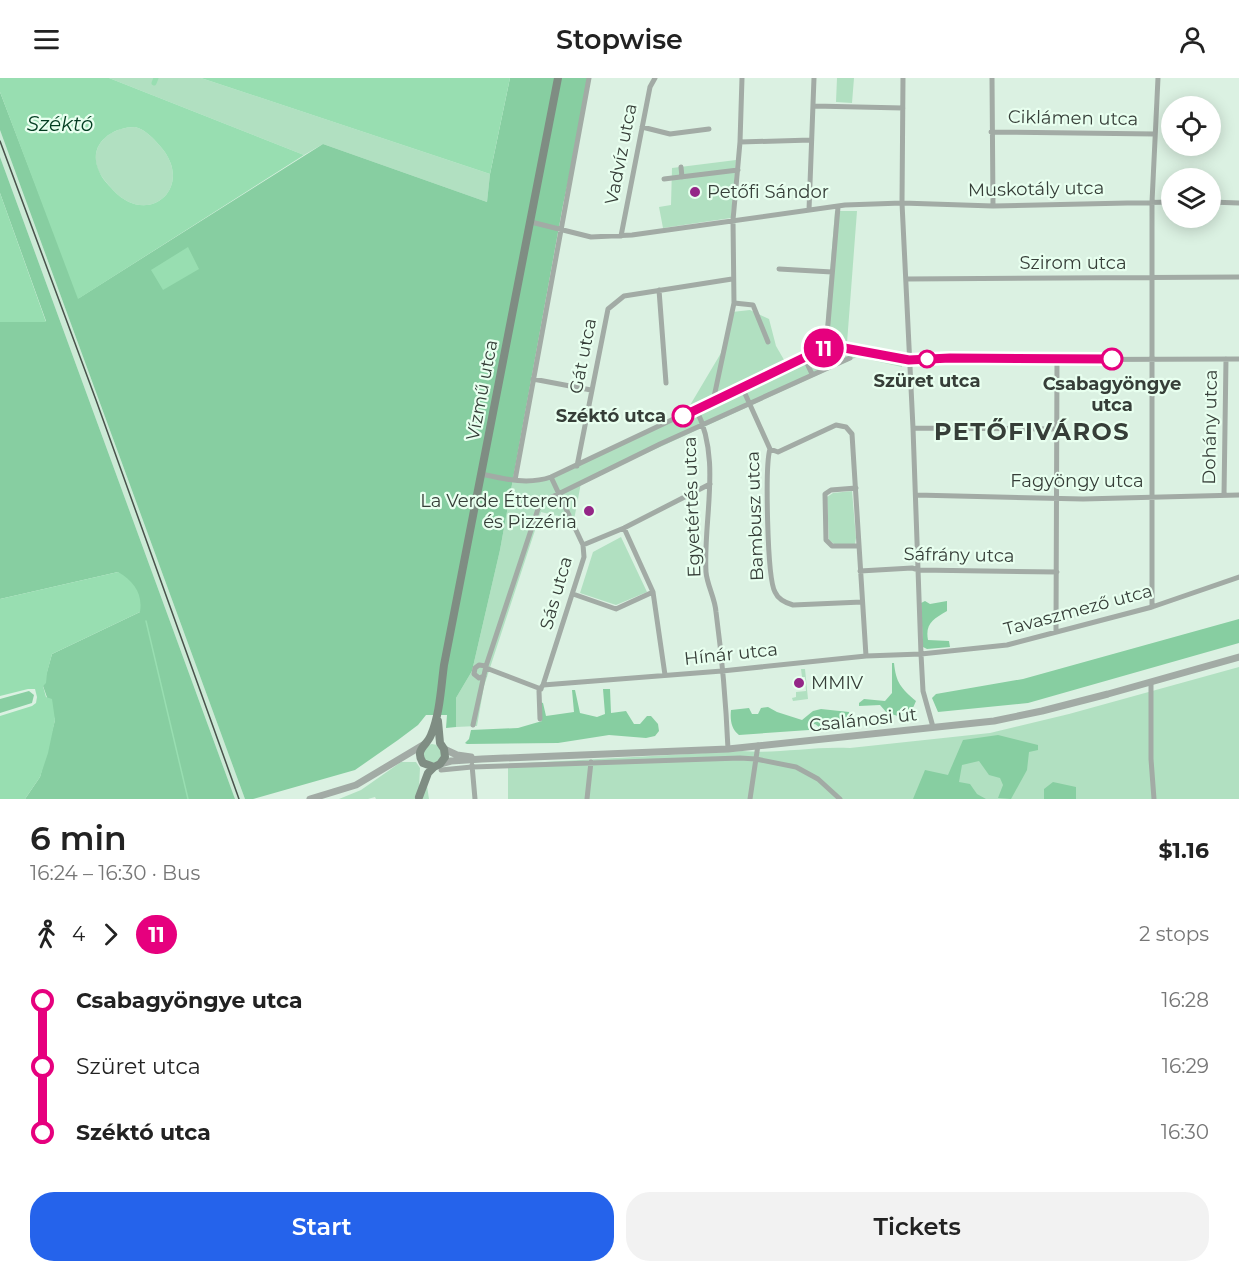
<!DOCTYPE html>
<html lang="en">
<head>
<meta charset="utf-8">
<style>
  :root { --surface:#fff; --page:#f2f2f2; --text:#222; --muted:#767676; --accent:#2563eb }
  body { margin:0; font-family:Montserrat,sans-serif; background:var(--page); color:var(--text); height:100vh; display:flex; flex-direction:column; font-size:22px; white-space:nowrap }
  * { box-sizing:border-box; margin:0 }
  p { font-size:20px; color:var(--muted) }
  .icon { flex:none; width:33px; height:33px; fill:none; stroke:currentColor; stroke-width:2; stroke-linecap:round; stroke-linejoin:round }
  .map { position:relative; height:721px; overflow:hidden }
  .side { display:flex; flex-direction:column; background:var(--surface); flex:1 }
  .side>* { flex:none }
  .badge { padding:0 12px; border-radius:20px; font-size:21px; line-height:39px }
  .buttons { position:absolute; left:1161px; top:18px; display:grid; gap:12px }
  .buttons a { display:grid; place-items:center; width:60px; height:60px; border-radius:50%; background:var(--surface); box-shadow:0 3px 15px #0003; font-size:30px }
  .map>.badge { position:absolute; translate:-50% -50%; box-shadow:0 0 0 3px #fff }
  .legs { display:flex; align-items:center; gap:9px; height:66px; padding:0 30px; font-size:20px }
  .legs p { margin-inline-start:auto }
  .headline { display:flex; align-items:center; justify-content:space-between; height:102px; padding:0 30px }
  h1 { font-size:33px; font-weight:600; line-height:45px }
  .primary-button { display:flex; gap:12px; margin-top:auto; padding:12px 30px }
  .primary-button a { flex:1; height:69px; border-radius:24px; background:var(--accent); color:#fff; font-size:24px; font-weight:600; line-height:69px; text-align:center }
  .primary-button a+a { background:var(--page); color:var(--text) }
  ul { padding:0 30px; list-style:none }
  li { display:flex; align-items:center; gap:21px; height:66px; font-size:22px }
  li i { display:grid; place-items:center; width:9px; height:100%; margin:0 8px; background:currentColor }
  li i::after { content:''; width:15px; height:15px; margin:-8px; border:4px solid; border-radius:50%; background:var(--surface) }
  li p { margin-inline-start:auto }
  li:first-child i { background:linear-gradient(#0000 50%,currentColor 0) }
  li:last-child i { background:linear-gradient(currentColor 50%,#0000 0) }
  header { display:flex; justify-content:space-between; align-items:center; height:78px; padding:0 30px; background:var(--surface); font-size:27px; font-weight:600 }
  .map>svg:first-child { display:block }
  .built { fill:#ccead6 }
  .green { fill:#b1e0c1 }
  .forest { fill:#87cea1 }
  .water { fill:#98deb1; fill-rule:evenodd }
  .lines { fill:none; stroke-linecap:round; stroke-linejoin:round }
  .stream { stroke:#98deb1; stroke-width:1.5 }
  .canal { stroke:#98deb1; stroke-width:5 }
  .minor { stroke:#a2aba5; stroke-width:5 }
  .tertiary { stroke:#a2aba5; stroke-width:7 }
  .secondary { stroke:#7f8d83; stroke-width:8 }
  .rail { stroke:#49524b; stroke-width:1.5 }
  .line-1-casing { stroke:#fff; stroke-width:14 }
  .line-1 { stroke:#e6007e; stroke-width:9 }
  .poi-dot { fill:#942687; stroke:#e8ffef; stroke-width:2 }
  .stop-1-dot { fill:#fff; stroke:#e6007e; stroke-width:3 }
  .labels { text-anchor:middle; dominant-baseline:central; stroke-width:4.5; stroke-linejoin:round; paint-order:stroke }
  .street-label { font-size:18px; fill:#363e38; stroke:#e8ffef }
  .poi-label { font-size:18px; fill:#363e38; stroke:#e8ffef; text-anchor:start }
  .stop-label { font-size:18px; font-weight:bold; fill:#363e38; stroke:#e8ffef }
  .water-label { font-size:20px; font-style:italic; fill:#033d21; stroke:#e8ffef }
  .district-label { font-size:24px; font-weight:bold; letter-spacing:1.5px; fill:#363e38; stroke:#e8ffef }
</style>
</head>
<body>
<header><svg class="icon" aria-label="menu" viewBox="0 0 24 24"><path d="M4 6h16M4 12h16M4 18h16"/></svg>Stopwise<svg class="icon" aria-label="person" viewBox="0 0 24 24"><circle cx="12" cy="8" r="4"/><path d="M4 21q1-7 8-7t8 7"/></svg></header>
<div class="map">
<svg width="1239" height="721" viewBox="0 0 1239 721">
  <rect width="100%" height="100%" fill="#dbf1e2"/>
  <path class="built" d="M0 52 245 721H235L0 79Z"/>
  <path class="green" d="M109 0H201L490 96 487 124 323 66 304 77Z
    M837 0H854L852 25 836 24Z
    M135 49C146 52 153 60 160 68 196 108 149 151 113 112 107 105 100 98 97 89 90 64 113 49 135 49Z
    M736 82 731 140 663 150 659 129 671 127 672 90Z
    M835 133H857L847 265 901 279 902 289 857 279 581 405 574 442 541 434 484 608 477 648 456 649V620L472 593 500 472 513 401H535L549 399 686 334 721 275 732 234 750 232 769 241 776 268 787 287 824 267Z
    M852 413 856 460 855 466H834L829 462 827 419 833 415Z
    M621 459 647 514 616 527 580 515 593 474Z
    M1239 589V721H508V686L742 673C777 676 813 668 850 670L990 655 1069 636Z
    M801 591H805L808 621 793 623 792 620 796 619V614L806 613 805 599H802Z
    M422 676a10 10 0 1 1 20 0a10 10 0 1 1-20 0Z
    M401 684H416L420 690 419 710 427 708 429 721H376L375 719 368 721H339L361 712Z"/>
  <path class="forest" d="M510 0H590L563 127 500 472 472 593 456 620V649L446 650 447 637H426L418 647 398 662 355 692 253 721H245L0 52V14L79 220 323 66 487 124 490 96Z
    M0 79 235 721H25L40 699 55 642 43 608 52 576 140 534 118 494 0 521V244L46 243 0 115Z
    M925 523 930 526 947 523V533C933 541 925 546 928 562L949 563 950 569 927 571 923 569 921 525Z
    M1239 541V565L1028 625 938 634 932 620 936 616 1023 601Z
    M892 585H894C896 605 901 610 916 623L912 632 904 631 902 639 887 635 880 627 859 628V625L864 621 885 623 892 615Z
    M603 611H610L611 635 626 633 634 646H640L647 638H651L658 646 659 653 655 658 646 660 609 657 558 665 467 666 465 665 469 661 471 652 518 650 542 643 540 624 543 625 546 638 574 634 572 612H575L580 635 597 639 605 636Z
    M29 613 34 617 32 625 0 635V621Z
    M768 629 777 634 802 642 813 633 821 631 849 634 850 638 848 646 819 649 815 646 809 647V652L739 657C731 651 730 641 731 632L749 630 752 636H758L761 630Z
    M998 657 1038 667V672L1029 674 1027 692 1011 721 998 720 1003 707 1000 700 989 697 979 683 962 687 959 704 970 706 977 716 986 721H913L925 692 948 697 963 662Z
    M1053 704 1076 709V721H1044V711Z"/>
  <path class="water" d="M0 0H109L304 77 78 221 0 14ZM135 49C146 52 153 60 160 68 196 108 149 151 113 112 108 106 102 101 99 93 87 67 111 49 135 49Z
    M201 0H510L490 96Z
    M0 115 46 244H0Z
    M188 169 199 191 163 212 151 192Z
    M118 494C134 503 143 516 140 534L52 576 47 595 46 605 43 608 46 619 52 621 55 642 48 675 40 699 25 721H0V638L32 628 36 625 37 619 35 611H28L0 618V521Z"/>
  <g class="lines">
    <path class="stream" d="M146 543 188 721"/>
    <path class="canal" d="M154 5 156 0"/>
    <path class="minor" d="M903 0 902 125 913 350 921 576 923 613 933 649
      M992 0 993 128
      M814 28 903 30
      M642 49 670 56 709 51
      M991 54 1155 56
      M740 64 811 62
      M681 89 682 99
      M664 101 738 92
      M1210 124 1239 125
      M809 132 814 0
      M531 144 591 159 632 157 845 127 902 125 993 128 1172 124
      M621 158 650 9 655 0
      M779 191 832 194
      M907 201 1239 199
      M659 212 666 305
      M734 225 753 227 768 264
      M826 269 838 129
      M805 281 812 296
      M533 301 591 312
      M742 309 770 371C765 387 767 500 775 514 778 521 786 525 793 527L862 524
      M715 322 714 319 734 225 733 142 740 64 742 0
      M696 331C722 382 703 440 706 494 707 507 715 520 716 534 722 579 726 625 728 671
      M913 350 1058 351
      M770 371 778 374 836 347 846 349 852 356 866 578
      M577 388 608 231 624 218 732 201
      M481 396C504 401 528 407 551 399L826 269H839L909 282 1239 281
      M515 402 589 0
      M856 410 831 412 825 416 826 462 832 468H859
      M916 417 1083 421 1239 417
      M1224 417 1226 281
      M624 450 653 514 665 597
      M583 467 624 450 710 406
      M860 493 912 490 919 492 1057 494
      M573 516 616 531 653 514
      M1152 529V124L1158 0
      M1056 553 1057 281
      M486 590 541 611
      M484 598 479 600 474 596 475 590 479 587 486 588
      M1151 604V681L1154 721
      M543 607 722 593 866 578 921 576 1007 567 1152 529 1239 499
      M540 641 539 613 543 607 584 479 583 467 551 399
      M473 647 486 588 538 431 542 424 660 366 850 280
      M472 687 475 721
      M441 692 472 689 740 680 756 681 796 689 818 701 840 721
      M587 721 591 684
      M750 721 758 667"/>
    <path class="tertiary" d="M444 671 457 677 471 679
      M440 686 451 683 482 681 728 671 994 643 1042 633 1108 616 1239 579
      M310 721 356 707 423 667"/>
    <path class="secondary" d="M434 689 423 685C414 671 427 668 431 657 440 636 441 609 444 587L558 0
      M419 719 428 695 434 689 440 686 445 679 444 671 440 665 438 643"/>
    <path class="rail" d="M0 63 96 322 239 721"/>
  </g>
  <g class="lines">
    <g class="line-1-casing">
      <path id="line-1" d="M683 338 826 269H839L909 282 950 280 1112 281"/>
    </g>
    <use href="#line-1" class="line-1"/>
  </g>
  <g class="poi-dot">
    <circle cx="695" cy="114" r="6"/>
    <circle cx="589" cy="433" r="6"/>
    <circle cx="799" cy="605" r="6"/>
  </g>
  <g class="stop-1-dot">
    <circle cx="927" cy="281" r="8"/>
    <circle cx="1112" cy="281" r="10"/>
    <circle cx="683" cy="338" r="10"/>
  </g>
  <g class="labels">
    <g class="street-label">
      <text transform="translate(1073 40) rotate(1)">Ciklámen utca</text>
      <text transform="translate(621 76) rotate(-79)">Vadvíz utca</text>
      <text transform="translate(1036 111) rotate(-1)">Muskotály utca</text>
      <text x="1073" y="185">Szirom utca</text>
      <text transform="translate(583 278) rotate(-79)">Gát utca</text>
      <text transform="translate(482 312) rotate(-79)">Vízmű utca</text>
      <text transform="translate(1210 349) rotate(-89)">Dohány utca</text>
      <text x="1077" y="403">Fagyöngy utca</text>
      <text transform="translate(692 429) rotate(-92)">Egyetértés utca</text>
      <text transform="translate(755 438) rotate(-92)">Bambusz utca</text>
      <text transform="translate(959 477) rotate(1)">Sáfrány utca</text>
      <text transform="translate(556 515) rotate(-74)">Sás utca</text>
      <text transform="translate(1078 532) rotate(-15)">Tavaszmező utca</text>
      <text transform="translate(731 576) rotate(-6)">Hínár utca</text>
      <text transform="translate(863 642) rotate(-6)">Csalánosi út</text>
    </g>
    <g class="poi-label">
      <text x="707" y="114">Petőfi Sándor</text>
      <text x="577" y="423" text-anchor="end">La Verde Étterem<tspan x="577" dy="21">és Pizzéria</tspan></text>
      <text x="811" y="605">MMIV</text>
    </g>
    <g class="stop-label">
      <text x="927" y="303">Szüret utca</text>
      <text x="1112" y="306">Csabagyöngye<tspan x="1112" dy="21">utca</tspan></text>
      <text x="666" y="338" text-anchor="end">Széktó utca</text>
    </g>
    <g class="water-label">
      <text x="60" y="46">Széktó</text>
    </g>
    <g class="district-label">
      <text x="1032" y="353">PETŐFIVÁROS</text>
    </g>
  </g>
</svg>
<div class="buttons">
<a><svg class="icon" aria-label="locate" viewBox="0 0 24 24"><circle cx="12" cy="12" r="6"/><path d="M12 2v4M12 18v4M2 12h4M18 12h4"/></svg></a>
<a><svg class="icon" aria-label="layers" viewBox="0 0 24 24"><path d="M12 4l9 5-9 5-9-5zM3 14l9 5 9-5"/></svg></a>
</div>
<b class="badge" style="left:824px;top:270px;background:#e6007e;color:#fff">11</b>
</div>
<section class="side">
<div class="headline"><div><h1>6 min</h1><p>16:24 – 16:30 · Bus</p></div><b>$1.16</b></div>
<div class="legs"><svg class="icon" aria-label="walk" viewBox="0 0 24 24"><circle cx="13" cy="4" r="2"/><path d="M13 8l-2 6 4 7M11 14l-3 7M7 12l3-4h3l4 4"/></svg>4<svg class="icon" aria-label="forward" viewBox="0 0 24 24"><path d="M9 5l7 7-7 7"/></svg><b class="badge" style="background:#e6007e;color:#fff">11</b><p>2 stops</p></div>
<ul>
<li><i style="color:#e6007e"></i><b>Csabagyöngye utca</b><p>16:28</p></li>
<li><i style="color:#e6007e"></i><span>Szüret utca</span><p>16:29</p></li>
<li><i style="color:#e6007e"></i><b>Széktó utca</b><p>16:30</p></li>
</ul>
<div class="primary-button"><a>Start</a><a>Tickets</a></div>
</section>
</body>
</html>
